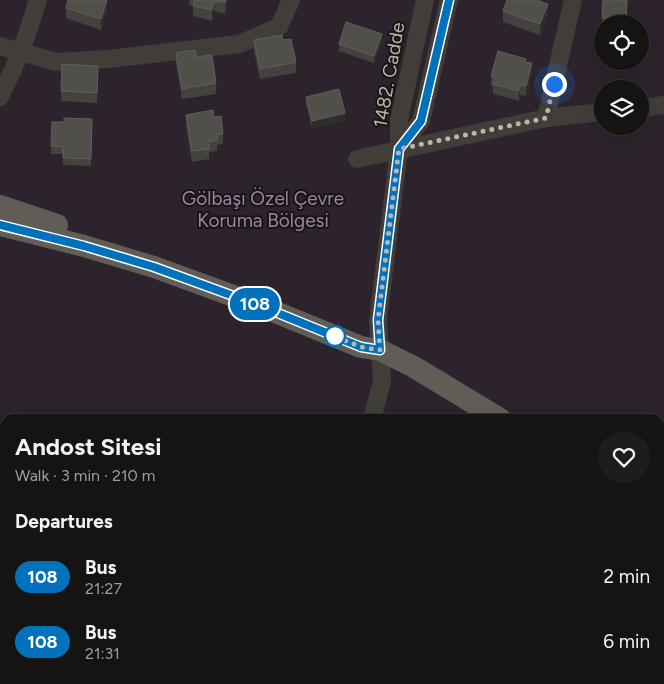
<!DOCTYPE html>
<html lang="en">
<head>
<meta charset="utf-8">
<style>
  :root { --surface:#151413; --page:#1e1d1c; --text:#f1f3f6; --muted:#9d9ea0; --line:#343333 }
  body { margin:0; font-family:Figtree,sans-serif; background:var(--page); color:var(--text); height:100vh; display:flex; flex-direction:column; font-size:19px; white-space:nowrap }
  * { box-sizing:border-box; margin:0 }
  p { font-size:16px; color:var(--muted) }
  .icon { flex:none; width:28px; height:28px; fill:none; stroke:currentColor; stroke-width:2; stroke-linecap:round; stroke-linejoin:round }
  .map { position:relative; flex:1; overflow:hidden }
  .sheet { position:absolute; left:0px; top:414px; width:665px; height:271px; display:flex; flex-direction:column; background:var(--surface); border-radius:15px 15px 0 0; box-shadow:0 5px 20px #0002,0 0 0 1px var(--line) }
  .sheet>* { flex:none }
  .badge { padding:0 10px; border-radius:16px; font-size:18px; line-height:32px }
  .tools { position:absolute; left:594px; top:15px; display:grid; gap:10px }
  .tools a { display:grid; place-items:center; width:55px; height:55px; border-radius:50%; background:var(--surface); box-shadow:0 5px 20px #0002,0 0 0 1px var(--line); font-size:25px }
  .you { position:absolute; width:25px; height:25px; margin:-12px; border:4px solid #fff; border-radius:50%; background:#1a73e8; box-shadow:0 0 0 8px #1a73e833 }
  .map>.badge { position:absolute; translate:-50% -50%; box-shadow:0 0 0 2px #fff }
  h2 { padding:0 15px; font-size:19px; line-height:45px }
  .round { display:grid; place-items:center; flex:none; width:52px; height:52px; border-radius:26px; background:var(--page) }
  .headline { display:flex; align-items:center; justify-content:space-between; height:85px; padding:0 15px }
  h1 { font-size:24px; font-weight:700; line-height:38px }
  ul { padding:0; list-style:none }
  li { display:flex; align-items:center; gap:15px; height:65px; padding:0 15px }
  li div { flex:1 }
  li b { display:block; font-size:19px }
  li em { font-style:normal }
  li .badge { min-width:55px; font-weight:700; text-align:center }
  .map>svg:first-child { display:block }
  .green { fill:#2c232c; fill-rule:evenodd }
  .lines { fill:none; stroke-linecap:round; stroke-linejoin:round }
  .minor { stroke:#413e3a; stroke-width:18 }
  .major { stroke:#605c56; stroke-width:22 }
  .wall { fill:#44423e }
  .shaded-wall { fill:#2f2e2a }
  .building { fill:#514f4a; stroke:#625e59 }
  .line-casing { stroke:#fff; stroke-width:11 }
  .line { stroke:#0072bc; stroke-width:8 }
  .walk { stroke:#bcb3ab; stroke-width:5; stroke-dasharray:0 9 }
  .stop-dot { fill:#fff; stroke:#0072bc; stroke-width:2.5 }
  .labels { text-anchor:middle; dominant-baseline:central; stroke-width:4; stroke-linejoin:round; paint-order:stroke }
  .street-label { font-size:19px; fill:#bcb3ab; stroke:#171614 }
  .park-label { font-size:19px; fill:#a281a8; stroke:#171614 }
</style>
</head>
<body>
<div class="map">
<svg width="664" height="684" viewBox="0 0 664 684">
  <rect width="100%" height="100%" fill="#1c1b19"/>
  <path class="green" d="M0 0H664V684H0ZM602 24H640V61H602ZM602 89H640V126H602ZM5 419H660V680H5Z"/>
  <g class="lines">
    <path class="minor" d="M0 46 56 62 108 59 239 44 279 27 291 0
      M0 97 21 52 38 0
      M640 108 664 105
      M546 118 573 0
      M399 149 421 121 449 0
      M357 159 546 118 602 112
      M372 419 382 381 378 320 399 149V120L425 0
      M660 448 664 449
      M0 511 5 512
      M288 684 290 680"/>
    <path class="major" d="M0 206 57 225
      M0 225 84 246 154 267 258 305 361 347 380 350 414 367 500 419
      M660 536 664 539"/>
  </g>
  <path class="wall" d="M189 0H228L225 14 214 11 212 21 193 16V6L189 5Z
    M540 0 548 14 540 35 503 22V11Z
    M627 0 626 24H602V25V18Z
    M66 8 107 10 101 30 66 18Z
    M254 40H283L296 62V73L260 79 254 51Z
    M382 41 374 63 339 51V44Z
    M176 53 196 57 216 83V94L182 99 176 63Z
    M526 62 532 74 526 96 520 95 519 101 493 94V87L491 86V76Z
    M98 76 97 103 61 101V91Z
    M306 97 345 120 312 128 306 104Z
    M186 115 214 117 223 134V144L217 145V151L209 152V159L192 162 186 125Z
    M92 119 91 166 63 165V154H51L52 122H64Z"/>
  <path class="shaded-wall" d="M107 0V10L101 30V19Z
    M226 0H228L225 14V3Z
    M214 1V11L212 21V10Z
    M548 4V14L540 35V24Z
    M382 34V41L374 63V56Z
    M532 63V74L526 96V86Z
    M98 66V76L97 103V93Z
    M520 84V95L519 101V91Z
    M345 113V120L312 128V121Z"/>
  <path class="building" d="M68 0H107L101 19 66 8Z
    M194 0H226L225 3 214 1 212 10 193 6Z
    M507 0H539V1L548 4 540 24 503 11Z
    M603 0H627L626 20 602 18Z
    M346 22 382 34 374 56 339 44Z
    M282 35 283 40 291 39 296 62 260 69 254 40Z
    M195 50 196 57 212 55 216 83 182 89 176 53Z
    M498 51 526 59 525 62 532 63 526 86 520 84 519 91 493 84 495 77 491 76Z
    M62 64 98 66 97 93 61 91Z
    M339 89 345 113 312 121 306 97Z
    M213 110 214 117 221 116 223 134 217 135V140L208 142 209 149 192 151 186 115Z
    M64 118 92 119 91 159 63 158V147L51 146 52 122H64Z"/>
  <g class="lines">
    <g class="line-casing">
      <path id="line" d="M0 225 84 246 154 267 258 305 361 347 380 350 378 320 399 149 421 121 449 0"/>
    </g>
    <use href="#line" class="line"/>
    <path class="walk" d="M335 336 332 335 361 347 380 350 378 320 399 149 546 118 554 84"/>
  </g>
  <circle class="stop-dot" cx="335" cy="336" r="10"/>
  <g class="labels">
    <g class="street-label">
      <text transform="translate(389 75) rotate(-80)">1482. Cadde</text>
    </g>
    <g class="park-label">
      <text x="263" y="198">Gölbaşı Özel Çevre<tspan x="263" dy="22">Koruma Bölgesi</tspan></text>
    </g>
  </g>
</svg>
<div class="tools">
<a><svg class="icon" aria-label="locate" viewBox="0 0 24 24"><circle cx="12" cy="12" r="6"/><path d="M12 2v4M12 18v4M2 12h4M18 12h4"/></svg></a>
<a><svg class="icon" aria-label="layers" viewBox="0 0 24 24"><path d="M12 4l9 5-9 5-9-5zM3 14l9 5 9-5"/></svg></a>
</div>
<div class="you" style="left:554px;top:84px"></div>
<b class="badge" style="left:255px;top:304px;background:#0072bc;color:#fff">108</b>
<section class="sheet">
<div class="headline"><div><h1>Andost Sitesi</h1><p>Walk · 3 min · 210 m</p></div><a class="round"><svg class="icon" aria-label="heart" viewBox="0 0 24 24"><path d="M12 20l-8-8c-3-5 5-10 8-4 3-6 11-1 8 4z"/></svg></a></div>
<h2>Departures</h2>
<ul>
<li><span class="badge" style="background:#0072bc;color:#fff">108</span><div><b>Bus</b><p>21:27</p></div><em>2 min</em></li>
<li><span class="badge" style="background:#0072bc;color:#fff">108</span><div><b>Bus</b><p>21:31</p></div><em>6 min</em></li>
</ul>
</section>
</div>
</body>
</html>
